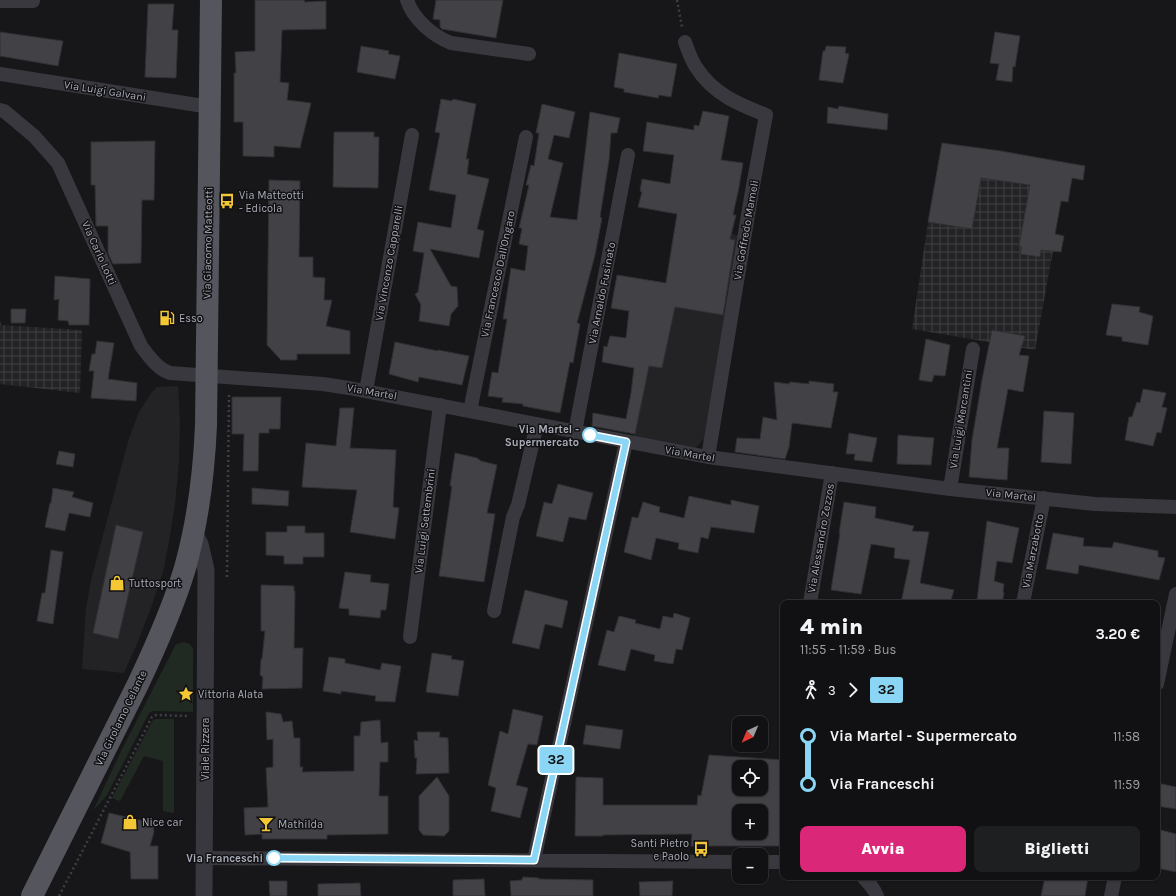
<!DOCTYPE html>
<html lang="it">
<head>
<meta charset="utf-8">
<style>
  :root { --surface:#111113; --page:#1e1f21; --text:#f1f3f6; --muted:#9c9da0; --line:#303133; --accent:#db2777 }
  body { margin:0; font-family:Karla,sans-serif; background:var(--page); color:var(--text); height:100vh; display:flex; flex-direction:column; font-size:15px; white-space:nowrap }
  * { box-sizing:border-box; margin:0 }
  p { font-size:13px; color:var(--muted) }
  .icon { flex:none; width:22px; height:22px; fill:none; stroke:currentColor; stroke-width:2; stroke-linecap:round; stroke-linejoin:round }
  .map { position:relative; flex:1; overflow:hidden }
  .sheet { position:absolute; left:780px; top:600px; width:380px; height:280px; display:flex; flex-direction:column; background:var(--surface); border-radius:8px; box-shadow:0 1px 3px #0004,0 0 0 1px var(--line) }
  .sheet>* { flex:none }
  .badge { padding:0 8px; border-radius:3px; font-size:14px; line-height:26px }
  .needle { width:26px; rotate:224deg }
  .fabs { position:absolute; left:732px; top:716px; display:grid; gap:8px }
  .fabs a { display:grid; place-items:center; width:36px; height:36px; border-radius:8px; background:var(--surface); box-shadow:0 1px 3px #0004,0 0 0 1px var(--line); font-size:20px }
  .map>.badge { position:absolute; translate:-50% -50%; box-shadow:0 0 0 2px #fff }
  .legs { display:flex; align-items:center; gap:6px; height:44px; padding:0 20px; font-size:13px }
  .legs p { margin-inline-start:auto }
  .headline { display:flex; align-items:center; justify-content:space-between; height:68px; padding:0 20px }
  h1 { font-size:22px; font-weight:800; line-height:30px }
  .action { display:flex; gap:8px; margin-top:auto; padding:8px 20px }
  .action a { flex:1; height:46px; border-radius:8px; background:var(--accent); color:#fff; font-size:16px; font-weight:800; line-height:46px; text-align:center }
  .action a+a { background:var(--page); color:var(--text) }
  ul { padding:0 20px; list-style:none }
  li { display:flex; align-items:center; gap:14px; height:48px; font-size:15px }
  li i { display:grid; place-items:center; width:6px; height:100%; margin:0 5px; background:currentColor }
  li i::after { content:''; width:10px; height:10px; margin:-5px; border:3px solid; border-radius:50%; background:var(--surface) }
  li p { margin-inline-start:auto }
  li:first-child i { background:linear-gradient(#0000 50%,currentColor 0) }
  li:last-child i { background:linear-gradient(currentColor 50%,#0000 0) }
  .map>svg:first-child { display:block }
  .built { fill:#232326 }
  .industrial { fill:url(#industrial-grid) }
  .green { fill:#212923 }
  .building { fill:#414146; stroke:#313135; fill-rule:evenodd }
  .lines { fill:none; stroke-linecap:round; stroke-linejoin:round }
  .path { stroke:#3e3f45; stroke-width:2.5; stroke-dasharray:2 3; stroke-linecap:butt }
  .minor { stroke:#38383e; stroke-width:14 }
  .tertiary { stroke:#38383e; stroke-width:17 }
  .primary { stroke:#54555d; stroke-width:22 }
  .line-1-casing { stroke:#fff; stroke-width:9 }
  .line-1 { stroke:#8ad6f4; stroke-width:6 }
  .stop-1-dot { fill:#fff; stroke:#8ad6f4; stroke-width:2 }
  .labels { text-anchor:middle; dominant-baseline:central; stroke-width:3; stroke-linejoin:round; paint-order:stroke }
  .street-label { font-size:11px; fill:#a9acb9; stroke:#121214 }
  .poi-label { font-size:11px; fill:#a9acb9; stroke:#121214; text-anchor:start }
  .stop-label { font-size:11px; font-weight:bold; fill:#a9acb9; stroke:#121214; text-anchor:end }
</style>
</head>
<body>
<div class="map">
<svg width="1176" height="896" viewBox="0 0 1176 896">
  <defs>
    <pattern id="industrial-grid" width="8" height="8" patternUnits="userSpaceOnUse"><rect width="8" height="8" fill="#232326"/><path d="M0 4h8M4 0v8" fill="none" stroke="#404043"/></pattern>
  </defs>
  <rect width="100%" height="100%" fill="#171719"/>
  <path class="built" d="M674 230 704 236 728 233 741 236 704 438 698 446 692 449 634 437 659 313 664 291Z
    M178 386 180 420 179 462 175 504 169 542 163 572 151 608 136 646 124 673 82 669 86 607 92 576 129 438 139 412 151 393 157 387Z"/>
  <path class="industrial" d="M942 143 1001 151 1063 183 1053 251 1035 350 912 329 928 222Z
    M0 321H1V325L82 330 80 393 0 384Z"/>
  <path class="green" d="M184 642 190 644 193 649V712L154 711 149 713 107 795 93 811 121 751 175 646 177 644Z
    M156 719H174V813L163 811V761L144 756 120 801 112 798 153 720Z"/>
  <path class="building" d="M255 0H304L305 2 326 1V29L282 30 280 82 289 83 287 100 311 103 300 148 274 146V157L243 156V122H234V73H236L235 52 255 51Z
    M436 0H503L496 38 442 29 440 27V20L433 19Z
    M148 4H174L172 30H178L176 78 145 77Z
    M0 32 63 41 58 66 0 56Z
    M995 32 1020 36 1015 67 1013 66 1012 82 996 80 999 64 990 63Z
    M361 46 389 51 388 54 400 56 395 79 357 72Z
    M826 46 846 47 845 53 849 54 843 83 819 80 823 51H825Z
    M619 53 677 64 671 97 659 95 658 98 624 92V89L614 87Z
    M441 99 452 101 453 99 476 104 466 159H469L467 174 489 179 477 229 484 231 479 258 430 249 451 286 457 287 458 306 451 314 449 326 419 321 421 305 415 294 418 292 424 253 413 251 418 222 451 228 456 195 429 190 440 133 435 132Z
    M542 104 575 112 569 138 554 135 548 159 563 163 550 217 577 220 590 112 620 118 617 133H611L609 160 600 217 602 218 595 255 577 323 580 324 573 363 570 362 560 413 523 406V404L502 402 503 398 488 396 492 372 498 373 507 319H503L511 268 525 271 528 246 519 244 522 228H519L529 185H526L531 165 534 166 539 133H536Z
    M839 106 888 114 887 130 827 123 828 107 838 109Z
    M703 111 729 116 721 160 743 163 739 187 733 215H736L730 239 735 240 723 315 675 307 662 368 649 366 635 434 592 426 593 413 626 419 631 393 634 368 602 362 604 346 607 347 610 336 626 338 629 311 611 308 617 275 666 283 677 214 638 207 642 192 640 191 642 179 670 184 674 155 643 151 647 122 694 130V125L699 126Z
    M334 132H374V137H379L378 188 333 187Z
    M155 141 154 200H142L141 263 113 264 108 253V226H96L95 185H91V142Z
    M942 143 1001 151 1085 166 1083 180 1072 178 1068 202 1061 201 1055 234 1064 236 1061 252 1041 250 1040 257 1020 254 1022 247 1019 246 1030 185 981 178 972 229 928 222Z
    M269 180 300 181 299 257H313V277L325 278 324 300H332L326 326 350 331V354H297V360H281L267 345Z
    M55 276 90 279 89 325H69L68 321 58 320 59 299 54 300Z
    M1112 304 1140 307 1139 312 1153 316 1148 345 1122 341V337L1106 335Z
    M11 309H26L25 323H11Z
    M992 330 1025 336 1019 355 1029 356 1023 392 1008 389 997 448H1009L1007 480 969 477 972 440 981 386V385Z
    M926 339 950 345 945 376 934 375 932 382 919 380Z
    M97 341 114 343 108 379 137 383 136 401 91 398 94 371H89L92 354H95Z
    M395 342 438 351V350L469 356 462 385 419 377 418 382 389 374Z
    M809 381 834 384 833 392H838L831 428 792 423 789 447 785 459 735 452 737 438 760 439 763 417 777 420 774 382 789 384 790 382 809 384Z
    M1143 389 1166 393 1162 407 1167 408 1161 433 1157 432 1153 446 1125 440 1129 417H1132L1137 402 1140 403Z
    M232 397H281L280 429H269V433H259L258 471H243L244 434H232Z
    M340 408H354L350 448 396 450 393 507 399 508 395 539 350 532 357 490 302 487 306 443 336 446Z
    M1044 411 1074 413 1071 464 1041 462Z
    M849 433 877 438 872 462 854 460 855 454H846Z
    M898 435 934 438 931 465 897 464Z
    M59 451 75 454 73 467 56 464Z
    M455 453 477 458 481 461 497 465 487 513 495 514 484 582 439 576 452 486H450Z
    M558 484 593 493 586 520 569 517 563 542 536 536 544 502 552 504Z
    M53 488 74 492 72 497 93 503 90 517 69 513 65 531 45 527 50 503H51Z
    M252 488 289 491 288 506 252 504Z
    M689 496 731 505V500L759 506 754 533 711 527 708 539 701 537 698 553 678 549 679 543 656 538 651 560 624 552 632 517 638 518 643 502 660 507 659 512 684 518Z
    M844 502 876 507 875 518 914 526 912 531 929 532 920 583 954 590 950 603H901L910 560 894 558 895 548 871 544 861 594 831 590 840 533H839Z
    M987 521 1019 528 1012 563 997 561 994 581 1004 584 1003 591 1004 593 1002 603H992L977 600Z
    M116 525 143 532 118 639 93 633Z
    M287 526H305V533H324V557H303V564H284V556L266 555V532H287Z
    M1053 533 1084 538 1083 546 1112 548 1114 542 1158 551V557L1165 558 1159 580 1079 565 1078 574 1046 569Z
    M51 550 63 552 53 624 37 621 42 593H45Z
    M345 572 371 575 370 582 389 584 386 610H381L380 618 349 615V609L339 608Z
    M261 585 294 586V591H295L294 648H303L302 688 262 689 263 677 260 675 261 659H262L265 631H261Z
    M525 590 568 601 562 628 545 624 539 649 512 643Z
    M674 613 690 618 682 650 676 649 673 664 654 661 655 655 631 649 625 671 598 665 607 630 614 632 619 616 636 620 635 623 660 629 663 616 673 618Z
    M432 653 452 656 451 659 464 661 458 696 426 692Z
    M329 657 345 659V663L380 670 382 663 401 666 395 702 375 701 376 696 341 691V694L323 691Z
    M513 709 543 716 537 745 528 744 516 785 528 788 520 818 491 811 496 788 488 785 500 731 508 734Z
    M266 712 281 714 283 722 292 721 294 738H300V767H303L302 772 354 771V736H360L361 722 380 720 381 743 388 742V762H380L379 796H388V834L327 835V839H262V834L245 835 244 808 268 807 266 768 273 767V739L267 740Z
    M586 725 623 730 620 749 583 744Z
    M417 732H440L439 737 448 738 449 773 416 774 417 758H415L414 740 418 741Z
    M709 755 783 760V846H691L692 834 603 835V836H575L576 777 603 778V805H697L698 795 701 796ZM739 767H761V789H739ZM739 811H761V833H739Z
    M437 777 449 796V831L444 836 423 835 419 830V796Z
    M1157 783 1176 787V809L1157 806Z
    M109 813 153 823 154 832 150 846H158V879H131L130 852 101 843Z
    M1157 829 1176 834V872L1157 868Z
    M523 877 539 878V879L593 880V896H511L510 881 522 880Z
    M1045 877H1088L1085 896H1041Z
    M484 879 485 896H453V880Z
    M269 881H287V896H270Z
    M673 881 672 896H640L639 882Z
    M360 883 361 896H318V884Z"/>
  <g class="lines">
    <path class="path" d="M677 0 682 27
      M227 577 229 393
      M59 896 152 717 156 715 189 716"/>
    <path class="minor" d="M407 0C413 19 433 36 451 43L529 54
      M0 1H33V0
      M685 42C688 50 691 60 696 67 713 94 738 104 766 115L752 191 708 457
      M0 74 210 107
      M0 110 4 111 34 136 58 163 141 346C149 356 157 369 170 373L323 384 349 388 708 457 950 489 1095 504 1176 507
      M366 391 412 135
      M470 411 526 137
      M575 432 628 155
      M950 489 973 349
      M810 603 832 473
      M1023 603 1044 498
      M494 611 513 517 518 505 537 424
      M410 637 440 405
      M1157 684 1176 594
      M205 858 739 862
      M534 860 626 442
      M761 862H783
      M863 877C869 883 874 888 877 896
      M1111 896 1115 877"/>
    <path class="tertiary" d="M194 533 200 544 206 570 204 896"/>
    <path class="primary" d="M32 896 138 684C156 646 173 608 185 568 198 521 204 473 206 425L211 0"/>
  </g>
  <g class="lines">
    <g class="line-1-casing">
      <path id="line-1" d="M274 858 534 860 626 442 590 435"/>
    </g>
    <use href="#line-1" class="line-1"/>
  </g>
  <defs>
    <g id="bus-bare" transform="scale(1.2)"><path d="M-5-6H5V4H4V6H2V4H-2V6H-4V4H-5ZM-3.5-4V0h7V-4ZM-3.5 1.2v1.5H-2V1.2ZM2 1.2v1.5H3.5V1.2Z" fill="#f4c834" stroke="#121214" stroke-width="2.5" paint-order="stroke"/></g>
    <g id="fuel-bare" transform="scale(1.2)"><path d="M-5.5-6h7V0h2V4h1.3V-2.5L3-4.5l.8-.8L6-3V5H2.5V1h-1V6h-7ZM-4.2-4.7v3.2H.2V-4.7Z" fill="#f4c834" stroke="#121214" stroke-width="2.5" paint-order="stroke"/></g>
    <g id="shop-bare" transform="scale(1.2)"><path d="M-5-2.5h2.3a2.7 3.5 0 0 1 5.4 0H5L5.5 6h-11ZM-1.5-2.5h3a1.5 2.3 0 0 0-3 0Z" fill="#f4c834" stroke="#121214" stroke-width="2.5" paint-order="stroke"/></g>
    <g id="sight-bare" transform="scale(1.2)"><path d="M0-6L1.8-2.2L6-1.7L2.9 1.2L3.7 5.4L0 3.3L-3.7 5.4L-2.9 1.2L-6-1.7L-1.8-2.2Z" fill="#f4c834" stroke="#121214" stroke-width="2.5" paint-order="stroke"/></g>
    <g id="bar-bare" transform="scale(1.2)"><path d="M-6-5H6L.8 .8V4.5H3.5V6h-7V4.5H-.8V.8Z" fill="#f4c834" stroke="#121214" stroke-width="2.5" paint-order="stroke"/></g>
  </defs>
  <g fill-rule="evenodd">
    <use href="#bus-bare" x="227" y="201"/>
    <use href="#fuel-bare" x="167" y="318"/>
    <use href="#shop-bare" x="117" y="583"/>
    <use href="#sight-bare" x="186" y="694"/>
    <use href="#shop-bare" x="130" y="822"/>
    <use href="#bar-bare" x="266" y="824"/>
    <use href="#bus-bare" x="701" y="849"/>
  </g>
  <g class="stop-1-dot">
    <circle cx="590" cy="435" r="7"/>
    <circle cx="274" cy="858" r="7"/>
  </g>
  <g class="labels">
    <g class="street-label">
      <text transform="translate(105 91) rotate(9)">Via Luigi Galvani</text>
      <text transform="translate(746 230) rotate(-80)">Via Goffredo Mameli</text>
      <text transform="translate(208 243) rotate(-89)">Via Giacomo Matteotti</text>
      <text transform="translate(99 253) rotate(66)">Via Carlo Lotti</text>
      <text transform="translate(389 263) rotate(-80)">Via Vincenzo Capparelli</text>
      <text transform="translate(498 274) rotate(-78)">Via Francesco Dall'Ongaro</text>
      <text transform="translate(602 293) rotate(-79)">Via Arnaldo Fusinato</text>
      <text transform="translate(372 392) rotate(10)">Via Martel</text>
      <text transform="translate(961 419) rotate(-81)">Via Luigi Mercantini</text>
      <text transform="translate(690 454) rotate(10)">Via Martel</text>
      <text transform="translate(1011 495) rotate(6)">Via Martel</text>
      <text transform="translate(425 521) rotate(-83)">Via Luigi Settembrini</text>
      <text transform="translate(821 538) rotate(-80)">Via Alessandro Zezzos</text>
      <text transform="translate(1033 551) rotate(-79)">Via Marzabotto</text>
      <text transform="translate(121 718) rotate(-64)">Via Girolamo Celante</text>
      <text transform="translate(205 749) rotate(-90)">Viale Rizzera</text>
    </g>
    <g class="poi-label">
      <text x="239" y="195">Via Matteotti<tspan x="239" dy="13">- Edicola</tspan></text>
      <text x="179" y="318">Esso</text>
      <text x="129" y="583">Tuttosport</text>
      <text x="198" y="694">Vittoria Alata</text>
      <text x="142" y="822">Nice car</text>
      <text x="278" y="824">Mathilda</text>
      <text x="689" y="843" text-anchor="end">Santi Pietro<tspan x="689" dy="13">e Paolo</tspan></text>
    </g>
    <g class="stop-label">
      <text x="579" y="429">Via Martel -<tspan x="579" dy="13">Supermercato</tspan></text>
      <text x="263" y="858">Via Franceschi</text>
    </g>
  </g>
</svg>
<div class="fabs">
<a><svg class="needle" viewBox="-14 -14 28 28"><path d="M0-13l5 13h-10z" fill="#e53935"/><path d="M0 13l5-13h-10z" fill="#9c9da0"/></svg></a>
<a><svg class="icon" aria-label="locate" viewBox="0 0 24 24"><circle cx="12" cy="12" r="6"/><path d="M12 2v4M12 18v4M2 12h4M18 12h4"/></svg></a>
<a>+</a>
<a>−</a>
</div>
<b class="badge" style="left:556px;top:760px;background:#8ad6f4;color:#111">32</b>
<section class="sheet">
<div class="headline"><div><h1>4 min</h1><p>11:55 – 11:59 · Bus</p></div><b>3.20 €</b></div>
<div class="legs"><svg class="icon" aria-label="walk" viewBox="0 0 24 24"><circle cx="13" cy="4" r="2"/><path d="M13 8l-2 6 4 7M11 14l-3 7M7 12l3-4h3l4 4"/></svg>3<svg class="icon" aria-label="forward" viewBox="0 0 24 24"><path d="M9 5l7 7-7 7"/></svg><b class="badge" style="background:#8ad6f4;color:#111">32</b></div>
<ul>
<li><i style="color:#8ad6f4"></i><b>Via Martel - Supermercato</b><p>11:58</p></li>
<li><i style="color:#8ad6f4"></i><b>Via Franceschi</b><p>11:59</p></li>
</ul>
<div class="action"><a>Avvia</a><a>Biglietti</a></div>
</section>
</div>
</body>
</html>
